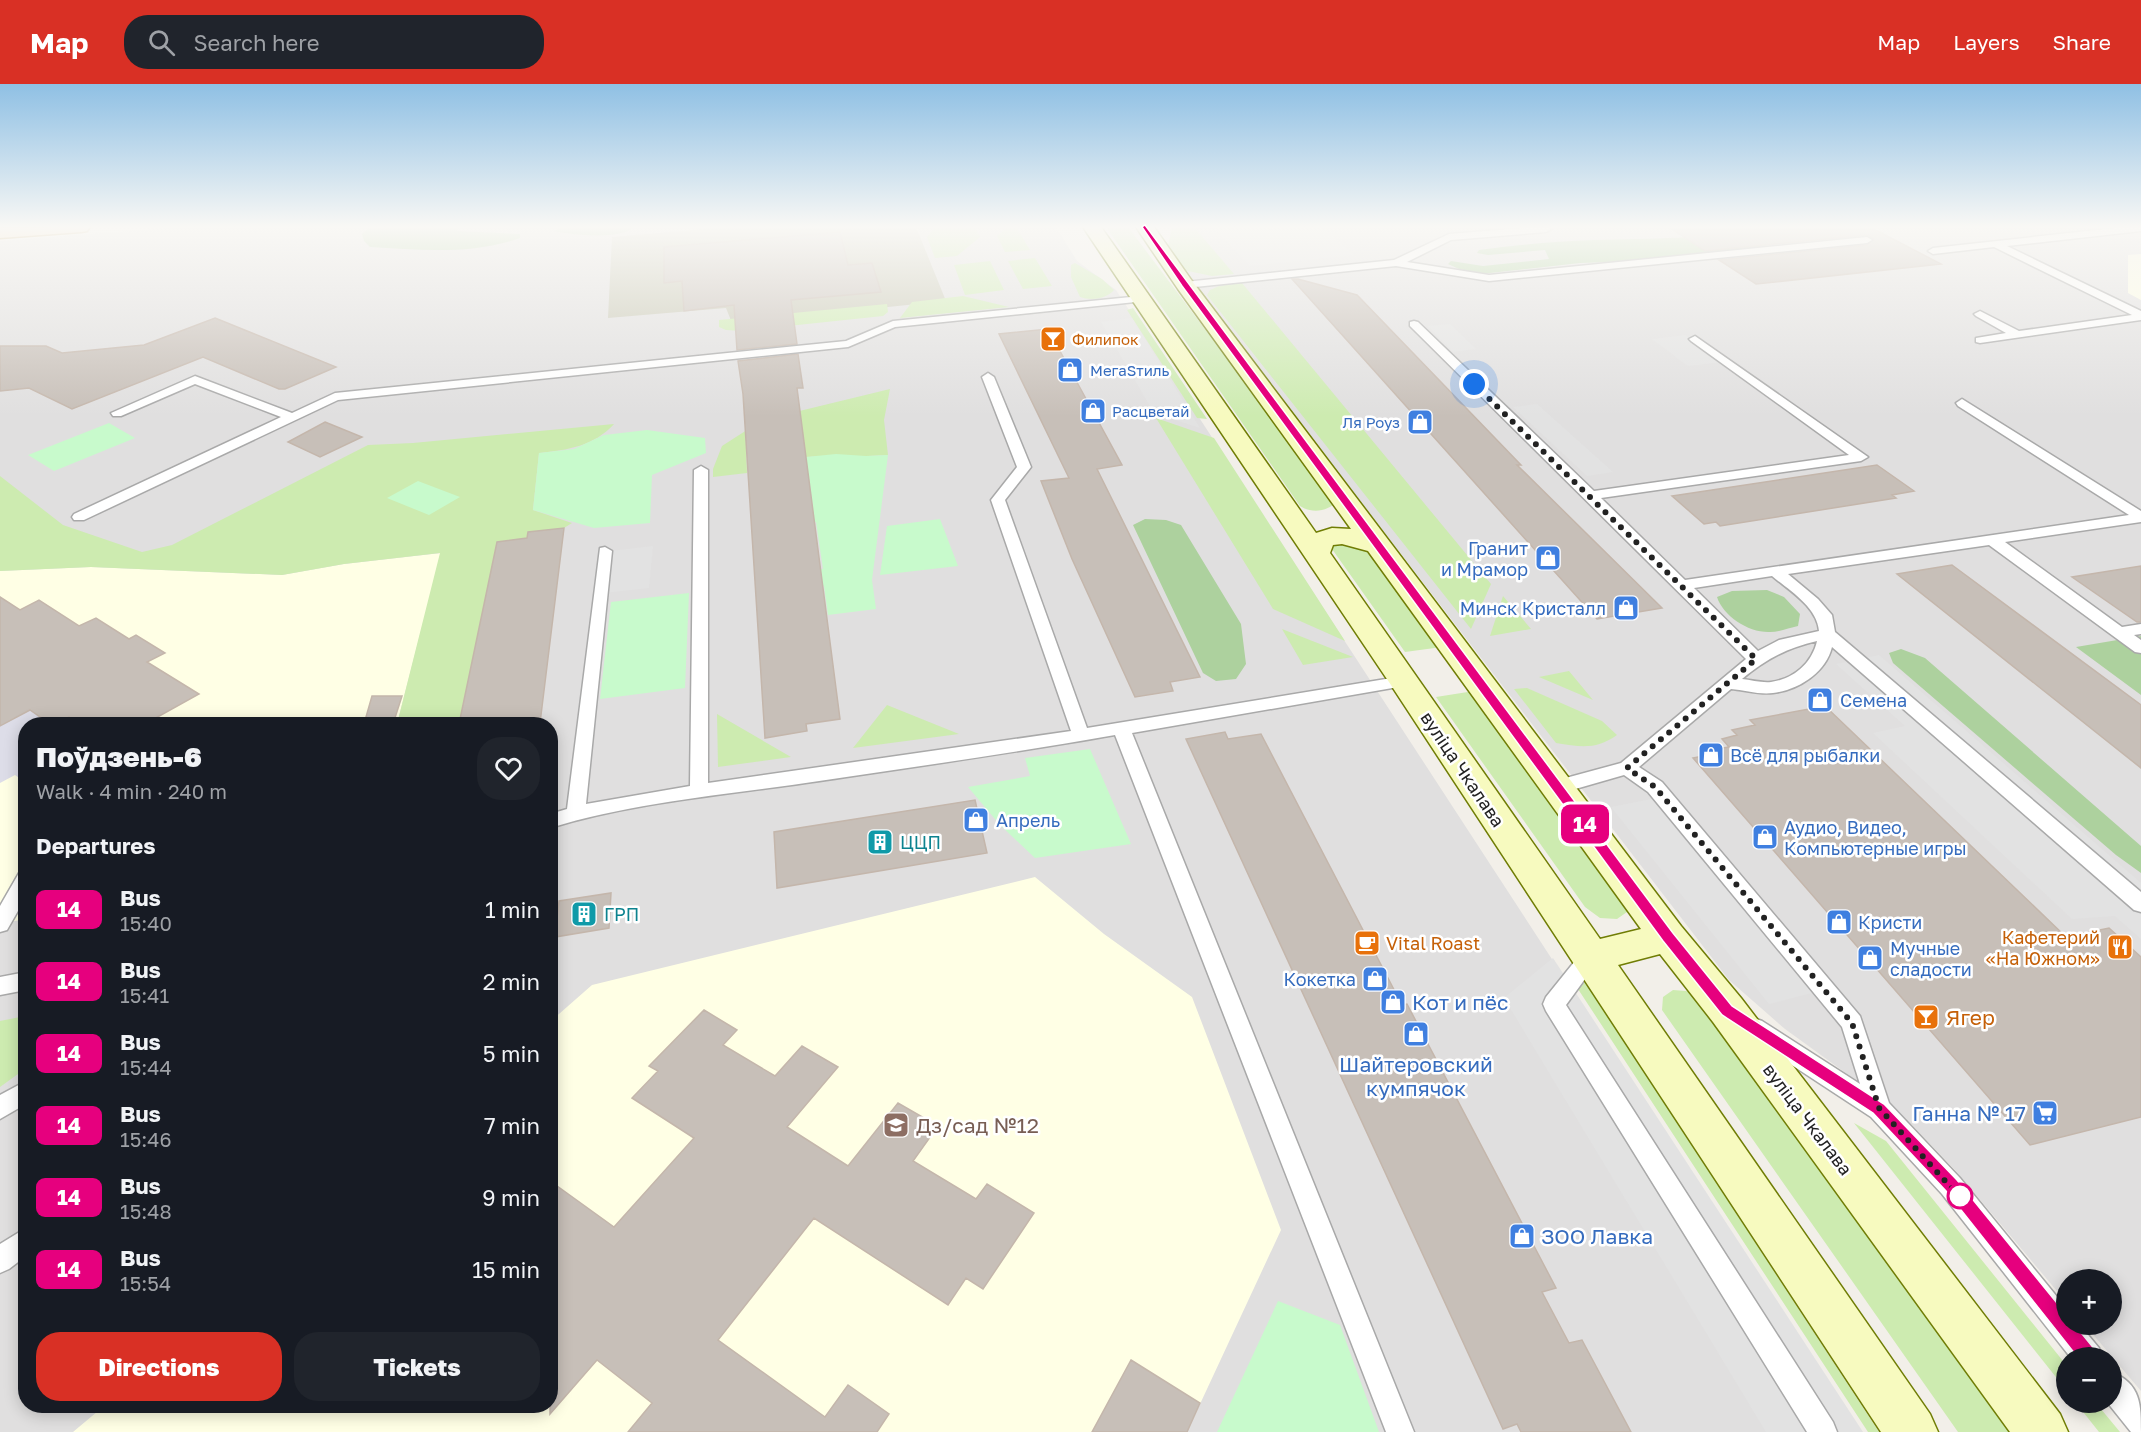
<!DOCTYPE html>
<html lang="en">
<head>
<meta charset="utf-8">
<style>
  :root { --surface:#171b24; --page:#20242c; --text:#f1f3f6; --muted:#9ea1a6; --accent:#d93025 }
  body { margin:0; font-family:"Golos Text",sans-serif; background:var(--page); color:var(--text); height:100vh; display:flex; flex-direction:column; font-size:22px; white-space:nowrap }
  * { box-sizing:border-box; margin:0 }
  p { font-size:20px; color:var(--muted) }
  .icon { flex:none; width:33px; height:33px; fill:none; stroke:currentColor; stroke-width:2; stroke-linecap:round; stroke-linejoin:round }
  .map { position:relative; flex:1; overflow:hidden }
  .panel { position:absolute; left:18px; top:633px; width:540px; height:696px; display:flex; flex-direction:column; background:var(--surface); border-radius:24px; box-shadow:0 3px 15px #0003 }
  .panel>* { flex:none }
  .badge { padding:0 12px; border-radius:9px; font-size:21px; line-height:39px }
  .tools { position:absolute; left:2056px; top:1185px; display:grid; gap:12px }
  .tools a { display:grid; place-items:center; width:66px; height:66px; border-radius:50%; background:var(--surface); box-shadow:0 3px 15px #0003; font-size:30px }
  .you { position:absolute; width:30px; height:30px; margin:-15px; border:4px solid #fff; border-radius:50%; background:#1a73e8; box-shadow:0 0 0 9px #1a73e833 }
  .map>.badge { position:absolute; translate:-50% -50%; box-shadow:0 0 0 3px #fff }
  h2 { padding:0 18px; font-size:22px; line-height:54px }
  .round { display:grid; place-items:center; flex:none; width:63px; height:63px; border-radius:24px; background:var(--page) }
  .head { display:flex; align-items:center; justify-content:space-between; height:102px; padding:0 18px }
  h1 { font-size:28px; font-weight:800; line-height:45px }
  .action { display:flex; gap:12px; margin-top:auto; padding:12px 18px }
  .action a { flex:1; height:69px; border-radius:24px; background:var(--accent); color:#fff; font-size:24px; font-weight:800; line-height:69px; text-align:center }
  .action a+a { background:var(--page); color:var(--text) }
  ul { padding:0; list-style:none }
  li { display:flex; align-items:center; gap:18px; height:72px; padding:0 18px }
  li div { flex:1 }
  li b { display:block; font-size:22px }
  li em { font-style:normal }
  li .badge { min-width:66px; font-weight:700; text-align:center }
  header { display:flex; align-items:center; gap:36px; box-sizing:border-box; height:84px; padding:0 30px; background:var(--accent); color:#fff }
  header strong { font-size:28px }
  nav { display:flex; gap:33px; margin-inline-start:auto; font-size:21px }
  .search { width:420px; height:54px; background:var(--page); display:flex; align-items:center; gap:15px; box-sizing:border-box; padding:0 21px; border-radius:24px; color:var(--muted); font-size:22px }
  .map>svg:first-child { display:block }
  .residential { fill:#e0dfdf; fill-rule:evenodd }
  .education { fill:#ffffe5 }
  .construction { fill:#c7c7b4 }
  .grass { fill:#cdebb0 }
  .forest { fill:#add19e }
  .park { fill:#c8facc }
  .parking { fill:#e2e2e2 }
  .plaza { fill:#dddde8 }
  .building { fill:#c7bfb8; stroke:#c4b6ab; stroke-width:1.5 }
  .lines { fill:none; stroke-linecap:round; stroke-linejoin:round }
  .service-casing { stroke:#a9a9a9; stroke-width:3 }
  .secondary-casing { stroke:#707d05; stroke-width:3 }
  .primary-casing { stroke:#a06b00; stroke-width:3 }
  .service { fill:#fff; fill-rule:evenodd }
  .secondary { fill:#f7fabf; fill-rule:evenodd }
  .primary { fill:#fcd6a4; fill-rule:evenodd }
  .line { fill:#e6007e; stroke:#fff; stroke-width:1.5 }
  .walk { stroke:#222; stroke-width:6; stroke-dasharray:0 10.8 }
  .stop-dot { fill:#fff; stroke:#e6007e; stroke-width:3 }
  .labels { text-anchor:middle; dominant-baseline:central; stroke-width:5; stroke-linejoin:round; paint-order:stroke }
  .far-food-label { font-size:15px; fill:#c56008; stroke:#fff; text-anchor:start }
  .far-shop-label { font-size:15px; fill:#366cbe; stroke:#fff; text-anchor:start }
  .shop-label { font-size:18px; fill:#366cbe; stroke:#fff; text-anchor:start }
  .street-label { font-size:18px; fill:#222; stroke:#fff }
  .culture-label { font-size:18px; fill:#0d838f; stroke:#fff; text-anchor:start }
  .food-label { font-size:18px; fill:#c56008; stroke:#fff; text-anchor:end }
  .near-shop-label { font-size:21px; fill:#366cbe; stroke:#fff; text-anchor:start }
  .near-food-label { font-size:21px; fill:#c56008; stroke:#fff; text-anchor:start }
  .near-education-label { font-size:21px; fill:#785e54; stroke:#fff; text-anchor:start }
</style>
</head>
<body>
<header>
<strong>Map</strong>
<div class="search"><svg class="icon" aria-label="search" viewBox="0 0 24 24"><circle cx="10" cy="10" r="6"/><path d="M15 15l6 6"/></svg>Search here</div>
<nav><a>Map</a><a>Layers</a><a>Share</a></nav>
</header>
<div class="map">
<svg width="2141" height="1348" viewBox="0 0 2141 1348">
  <rect width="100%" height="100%" fill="#f2efe9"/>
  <path class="residential" d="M180 143H1056L1077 177 1116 206 1860 1348H0V157ZM26 640H550V1322H26Z
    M1172 143H2141V1307L2085 1241 2112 1240V1196H2067V1219L1955 1086 1912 1041 1865 1003 1785 945 1729 896 1171 171 1168 163Z"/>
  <path class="education" d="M2141 170V216L2128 209V171Z
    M441 469 397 640H26L25 835 0 840V487L91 483 282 491 344 480Z
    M1035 793 1104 850 1192 913 1281 1146 1187 1348H73L104 1322H550L551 937 592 901Z"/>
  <path class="construction" d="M727 143H916L946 217 732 239 726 224 608 234 612 153Z"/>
  <path class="grass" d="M935 143H975L980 153 957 172 935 174 927 153Z
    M1007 143H1016L1030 166 1005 168 997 152Z
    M1106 143H1128L1333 415V421C1323 428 1311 429 1300 422Z
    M1172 143H1194L1234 190 1212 192 1183 186 1171 171 1168 163Z
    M1035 174 1052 202 1023 205 1008 177Z
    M990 177 1004 206 965 211 954 181Z
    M1075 179 1102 195 1114 206C1106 215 1091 217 1080 213L1071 193V181Z
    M1242 199 1491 500 1471 545 1207 211 1210 206 1219 202Z
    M963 212 1009 223 900 234 912 218Z
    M887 220 888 228 883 232 742 247 726 246 719 243V236Z
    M1133 224 1207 335 1197 334 1127 226Z
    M890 305 884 336 888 371C861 373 834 371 806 373L804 361 780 363 779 360 746 364 747 389 713 393V385L722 362 750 344 783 331Z
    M1156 334 1214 354 1345 557 1273 525Z
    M614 340C594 362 568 366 539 369L533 426 572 439 564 444 528 448 527 454 497 458 488 506 478 601 467 603 459 640H397L440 469 344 480 282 491 91 483 0 487V392L63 441 142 468 172 461 368 361 413 359Z
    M1336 459 1367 461 1442 563 1405 568 1332 465Z
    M1503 512 1531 545 1490 552Z
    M1282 545 1353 573 1303 581Z
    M1569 587 1593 616 1539 593Z
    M1527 604 1602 637 1617 651C1596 666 1581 663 1556 659L1514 605Z
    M1474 607 1627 813V828L1617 835 1600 834 1585 823 1436 613Z
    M887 621 959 650 853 664Z
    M717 630 791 673 718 683Z
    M1585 898 1879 1348H1868L1578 905Z
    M1673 906 1686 907 1705 915 2024 1348H1958L1662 926 1663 913Z
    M25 932V985L0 1003V937Z
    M1854 1039 1886 1057 2067 1282V1307Z
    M2076 1319H2096L2120 1348H2099Z"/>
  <path class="forest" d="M379 143H459L457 147 520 150V154C471 171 422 166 370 163L364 157 362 150 368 145Z
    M563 143H634C621 156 572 151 554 147Z
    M1760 143 1797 144 1783 157 1755 164 1657 176 1580 179 1481 190 1459 185 1448 180 1451 177 1483 182 1549 175 1545 166 1488 171 1477 169 1479 166C1518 161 1556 157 1594 156 1652 154 1703 156 1760 143Z
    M1145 435 1166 436 1181 441 1241 540 1246 580 1236 595 1216 597 1203 589 1133 441Z
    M1767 506 1784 513 1800 530 1798 542C1789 544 1779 548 1770 548 1749 549 1723 532 1717 513L1732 507Z
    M2141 552V611L2076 563Z
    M1901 565 1925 574 2141 762V789L2116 771 1893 579 1889 569Z"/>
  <path class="park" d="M109 339 135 354 54 387 28 371Z
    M647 346 705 354 706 369 652 391 650 439 594 444 533 426 539 369 574 365 604 351Z
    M836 370 866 372 888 371 872 496 876 525 828 531 824 502H816L814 486 823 485 816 438 808 439 806 424 813 423 806 373Z
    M418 397 460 413 429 431 387 414Z
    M940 435 958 482 880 491 887 442Z
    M689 509 685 604 600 615 611 518Z
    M1090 665 1131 760 1035 774 1000 741 968 703 1030 692 1025 674Z
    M1278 1217 1340 1241 1379 1348H1217Z"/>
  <path class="parking" d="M1213 143H1322L1354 171 1250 182Z
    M1132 234 1200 344 1154 329 1101 238Z
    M1450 240 1476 265 1453 268 1428 242Z
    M1685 251 1722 278 1688 282 1652 255Z
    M1537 320 1613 388 1587 392 1513 323Z
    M653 462 649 504 604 509 610 467Z
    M1879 571 2141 799V855L2115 832 2072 835 1873 649 1905 642 1836 580Z
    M1666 712 1831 904 1769 920 1611 723Z
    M1553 874 1863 1348H1766L1504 914Z"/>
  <path class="plaza" d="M45 618 43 635 50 640H26L25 698 15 691 0 699V642Z"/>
  <path class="building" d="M1669 143H1870L1941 180 1756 200 1719 176 1867 161 1874 155 1867 151 1705 167Z
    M840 148 848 181 872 179 881 208 791 216 797 260 737 266 734 221 684 227 682 197 664 199V163Z
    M1292 195H1298L1357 211 1521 381H1517L1662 524 1597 535Z
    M215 234 336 283 285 305H279L203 273 72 325 29 304 0 307V262H46L62 269 144 261Z
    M1048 245 1122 381 1097 385 1200 593 1170 598 1173 607 1135 613 1072 475 1041 397 1069 394 999 250Z
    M798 270 803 304H797L840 635 806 640 807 647 765 654 743 310 738 277Z
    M325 338 362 353 320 373 288 358Z
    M1877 381 1914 407 1892 411 1896 414 1720 442 1716 438 1704 440 1672 412Z
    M564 444 540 639 459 640 497 458 527 454 528 448Z
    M1952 481 2141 621V684L1897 490Z
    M2141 482V538H2137L2072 493Z
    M0 513 20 526 39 516 79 542 96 534 129 555 136 551 165 569 147 578 199 610 145 640H80L69 633 55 640H50L30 626 0 642Z
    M372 612H402L393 640H364Z
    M1825 622 2066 853 2109 844 2141 873V1033L2030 1061 1693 674 1719 669 1716 665 1729 663 1722 655 1737 651 1732 646 1755 641 1750 636Z
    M1225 648 1228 655 1261 650 1402 921 1407 920 1556 1204 1542 1208 1569 1259 1582 1256 1631 1348H1521L1517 1340 1503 1345 1186 655Z
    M975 716 987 769 777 804 774 748Z
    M611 809 609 844 555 853 559 817Z
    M704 926 737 946 723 961 775 992 802 962 838 983 787 1043 848 1082 898 1019 938 1042 913 1077 976 1115 987 1100 1034 1129 983 1205 966 1194 948 1221 814 1134 718 1256 825 1333 848 1301 889 1330 877 1348H628L652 1319 597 1276 550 1330V1097L614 1143 694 1054 632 1014 658 987 649 982Z
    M1131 1276 1200 1319 1187 1348H1092Z"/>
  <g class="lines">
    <g class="service-casing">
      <path id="service" d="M1536 143H1549L1551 145 1546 148 1451 156 1407 178 1489 191 1867 153 1872 156 1867 159 1489 197 1396 182 1185 204 1180 201 1185 198 1394 176 1449 150Z
        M2124 143H2141V147L2007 162 2141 227V236L1980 259 1976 258V254L2006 249 1976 232 1974 230 1980 227 2019 247 2132 231 1994 163 1933 170 1928 167 1933 164Z
        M1141 212 1145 213V217L895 243 848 263 338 316 84 436H74L72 433 74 430 281 333 195 300 121 332H113L111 329 195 292 292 329 335 309 846 257 893 237Z
        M1414 237 1418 238 1594 407 1849 371 1691 257 1689 255 1695 252 1868 373 1861 377 1601 414 1685 496 2129 431 1958 322 1956 319 1962 315 2141 427V438L2005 458 2122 543 2141 540V550L2134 551 2141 556V569L2135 568 1989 461 1788 490 1818 515 1832 531 1835 548 2141 808V828L2134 826 1832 563C1826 588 1799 606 1773 609 1760 611 1744 606 1731 605L1639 683 1662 698 1860 932 1889 1019 1960 1094 2067 1225V1240H2079L2099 1264 2102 1274H2071L1942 1110 1871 1033 1746 951 1743 944 1746 937 1754 934 1762 937 1860 1000 1842 943 1648 708 1624 691 1558 710 1551 708 1549 703 1551 698 1621 679 1746 575 1410 242V238ZM1772 492C1790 507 1817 523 1819 547L1779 556 1758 567 1694 504ZM1817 557C1812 579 1794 595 1771 598 1762 599 1751 596 1742 595 1766 575 1787 564 1817 557Z
        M988 289 994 293 1031 383 1005 416 1087 644 1404 592 1410 593 1412 597 1410 601 1404 602 1132 649 1414 1348H1386L1115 651C1008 670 900 685 792 701 712 712 628 720 550 744V730L567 725 600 464 605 463 612 467 586 720 690 702 694 386 701 382 708 386V699L1071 647 991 416 1017 383 982 293Z
        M26 787V813L7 846 0 848V822L19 789Z
        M1590 864 1597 867 1601 873 1566 921 1833 1338 1837 1348H1807L1546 927 1543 920 1546 913 1583 867Z
        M26 888V906L0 911V893Z
        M26 997V1020L0 1035V1011Z
        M26 1144V1172L9 1185 0 1189V1160Z
        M2112 1288C2141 1300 2141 1321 2141 1348H2131L2107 1318H2112Z"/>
    </g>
    <g class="secondary-casing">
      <path id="secondary" d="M1083 143H1101L1316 449 1332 444 1351 445 1178 205 1136 143H1154L1192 197 1681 842 1741 914 2060 1330 2068 1348H2010L1713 938 1660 870 1618 881 1930 1330 1938 1348H1881L1393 604ZM1342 460 1368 467 1641 845 1600 855 1330 469 1333 461Z"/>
    </g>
    <g class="primary-casing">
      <path id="primary" d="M90 143 87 147 81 148 0 154V144Z"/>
    </g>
    <use href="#service" class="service"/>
    <use href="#secondary" class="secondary"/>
    <use href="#primary" class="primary"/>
  </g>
  <linearGradient id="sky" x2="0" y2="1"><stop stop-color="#8fc0e4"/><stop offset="0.43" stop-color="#f9f8f5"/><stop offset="1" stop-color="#f9f8f5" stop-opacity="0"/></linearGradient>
  <rect width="2141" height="332" fill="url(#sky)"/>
  <path class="line" d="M1145 141 1673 849 1732 922 1884 1020 1957 1096 2096 1267 2098 1274 2096 1280 2089 1282 2083 1280 1946 1107 1873 1029 1722 931 1663 857 1182 202 1142 143Z"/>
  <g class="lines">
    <path class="walk" d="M1474 300 1756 575 1627 684 1655 703 1852 939 1879 1024 1965 1119 1960 1112"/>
  </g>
  <defs>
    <g id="bar-square" transform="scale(1.35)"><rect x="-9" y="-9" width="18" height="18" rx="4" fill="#e8710a" stroke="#fff"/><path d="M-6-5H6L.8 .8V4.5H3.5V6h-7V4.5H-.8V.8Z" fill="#fff"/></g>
    <g id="shop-square" transform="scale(1.35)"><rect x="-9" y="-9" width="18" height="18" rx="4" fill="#3f7fe0" stroke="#fff"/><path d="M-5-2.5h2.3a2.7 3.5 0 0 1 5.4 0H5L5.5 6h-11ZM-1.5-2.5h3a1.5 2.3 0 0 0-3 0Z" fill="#fff"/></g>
    <g id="building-square" transform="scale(1.35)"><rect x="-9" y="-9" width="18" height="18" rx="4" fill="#0f9aa8" stroke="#fff"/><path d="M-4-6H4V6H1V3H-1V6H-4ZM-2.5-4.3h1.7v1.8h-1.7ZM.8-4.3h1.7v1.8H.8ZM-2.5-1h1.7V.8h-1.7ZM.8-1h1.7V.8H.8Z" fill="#fff"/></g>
    <g id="cafe-square" transform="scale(1.35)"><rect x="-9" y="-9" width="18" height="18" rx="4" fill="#e8710a" stroke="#fff"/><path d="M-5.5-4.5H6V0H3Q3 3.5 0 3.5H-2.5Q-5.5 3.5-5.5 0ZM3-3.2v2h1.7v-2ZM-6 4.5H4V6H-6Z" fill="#fff"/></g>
    <g id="restaurant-square" transform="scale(1.35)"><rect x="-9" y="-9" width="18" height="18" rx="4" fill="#e8710a" stroke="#fff"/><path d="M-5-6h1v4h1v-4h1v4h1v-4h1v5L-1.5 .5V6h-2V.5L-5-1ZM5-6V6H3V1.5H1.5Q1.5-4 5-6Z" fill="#fff"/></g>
    <g id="supermarket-square" transform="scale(1.35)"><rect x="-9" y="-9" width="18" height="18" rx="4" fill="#3f7fe0" stroke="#fff"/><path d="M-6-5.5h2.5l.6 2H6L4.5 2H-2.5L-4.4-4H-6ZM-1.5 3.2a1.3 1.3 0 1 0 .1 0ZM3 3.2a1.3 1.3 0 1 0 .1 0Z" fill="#fff"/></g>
    <g id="school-square" transform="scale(1.35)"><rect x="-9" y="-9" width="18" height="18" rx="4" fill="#8d6e63" stroke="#fff"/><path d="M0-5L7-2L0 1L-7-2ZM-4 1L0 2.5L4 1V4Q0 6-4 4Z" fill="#fff"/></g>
  </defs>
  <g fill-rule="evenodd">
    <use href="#bar-square" x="1053" y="255"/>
    <use href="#shop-square" x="1070" y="286"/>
    <use href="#shop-square" x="1093" y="327"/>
    <use href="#shop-square" x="1420" y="338"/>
    <use href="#shop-square" x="1548" y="474"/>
    <use href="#shop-square" x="1626" y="524"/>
    <use href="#shop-square" x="1820" y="616"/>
    <use href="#shop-square" x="1711" y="671"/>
    <use href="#shop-square" x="976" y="736"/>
    <use href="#shop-square" x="1765" y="753"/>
    <use href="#building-square" x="880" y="758"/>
    <use href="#building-square" x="584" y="830"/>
    <use href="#shop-square" x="1839" y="838"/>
    <use href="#cafe-square" x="1367" y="859"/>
    <use href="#restaurant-square" x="2120" y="863"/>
    <use href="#shop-square" x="1870" y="874"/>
    <use href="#shop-square" x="1375" y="895"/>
    <use href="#shop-square" x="1393" y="918"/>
    <use href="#bar-square" x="1926" y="933"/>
    <use href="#shop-square" x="1416" y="950"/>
    <use href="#supermarket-square" x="2045" y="1029"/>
    <use href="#school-square" x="896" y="1041"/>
    <use href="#shop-square" x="1522" y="1152"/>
  </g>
  <circle class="stop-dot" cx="1960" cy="1112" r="12"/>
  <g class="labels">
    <g class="far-food-label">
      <text x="1072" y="255">Филипок</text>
    </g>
    <g class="far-shop-label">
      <text x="1090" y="286">МегаSтиль</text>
      <text x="1112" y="327">Расцветай</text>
      <text x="1400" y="338" text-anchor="end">Ля Роуз</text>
    </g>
    <g class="shop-label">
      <text x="1528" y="464" text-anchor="end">Гранит<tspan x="1528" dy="21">и Мрамор</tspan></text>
      <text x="1606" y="524" text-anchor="end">Минск Кристалл</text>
      <text x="1840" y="616">Семена</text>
      <text x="1730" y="671">Всё для рыбалки</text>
      <text x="996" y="736">Апрель</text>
      <text x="1784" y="743">Аудио, Видео,<tspan x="1784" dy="21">Компьютерные игры</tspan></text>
      <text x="1858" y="838">Кристи</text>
      <text x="1890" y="864">Мучные<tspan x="1890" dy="21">сладости</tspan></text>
      <text x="1356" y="895" text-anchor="end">Кокетка</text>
    </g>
    <g class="street-label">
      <text transform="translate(1463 685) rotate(56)">вуліца Чкалава</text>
      <text transform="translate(1808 1035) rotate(53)">вуліца Чкалава</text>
    </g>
    <g class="culture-label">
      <text x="900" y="758">ЦЦП</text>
      <text x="604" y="830">ГРП</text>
    </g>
    <g class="food-label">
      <text x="2100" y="853">Кафетерий<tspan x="2100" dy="21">«На Южном»</tspan></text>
      <text x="1386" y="859" text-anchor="start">Vital Roast</text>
    </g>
    <g class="near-shop-label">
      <text x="1412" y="918">Кот и пёс</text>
      <text x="1416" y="980" text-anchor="middle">Шайтеровский<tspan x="1416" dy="24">кумпячок</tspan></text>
      <text x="2026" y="1029" text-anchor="end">Ганна № 17</text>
      <text x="1541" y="1152">ЗОО Лавка</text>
    </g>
    <g class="near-food-label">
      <text x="1946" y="933">Ягер</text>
    </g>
    <g class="near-education-label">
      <text x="916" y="1041">Дз/сад №12</text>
    </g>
  </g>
</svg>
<div class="tools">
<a>+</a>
<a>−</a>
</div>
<div class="you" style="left:1474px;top:300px"></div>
<b class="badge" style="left:1585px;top:740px;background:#e6007e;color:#fff">14</b>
<section class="panel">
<div class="head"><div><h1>Поўдзень-6</h1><p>Walk · 4 min · 240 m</p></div><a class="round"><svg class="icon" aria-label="heart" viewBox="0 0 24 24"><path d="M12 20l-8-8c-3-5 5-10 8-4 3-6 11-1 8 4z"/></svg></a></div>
<h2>Departures</h2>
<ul>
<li><span class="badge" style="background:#e6007e;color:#fff">14</span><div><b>Bus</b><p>15:40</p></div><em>1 min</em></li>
<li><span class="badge" style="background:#e6007e;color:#fff">14</span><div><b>Bus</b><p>15:41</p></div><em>2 min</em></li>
<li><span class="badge" style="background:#e6007e;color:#fff">14</span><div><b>Bus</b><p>15:44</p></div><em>5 min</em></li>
<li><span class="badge" style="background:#e6007e;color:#fff">14</span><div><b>Bus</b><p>15:46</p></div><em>7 min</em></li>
<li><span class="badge" style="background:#e6007e;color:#fff">14</span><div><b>Bus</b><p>15:48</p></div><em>9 min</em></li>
<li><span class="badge" style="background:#e6007e;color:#fff">14</span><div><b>Bus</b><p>15:54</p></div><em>15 min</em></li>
</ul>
<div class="action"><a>Directions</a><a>Tickets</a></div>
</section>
</div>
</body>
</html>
